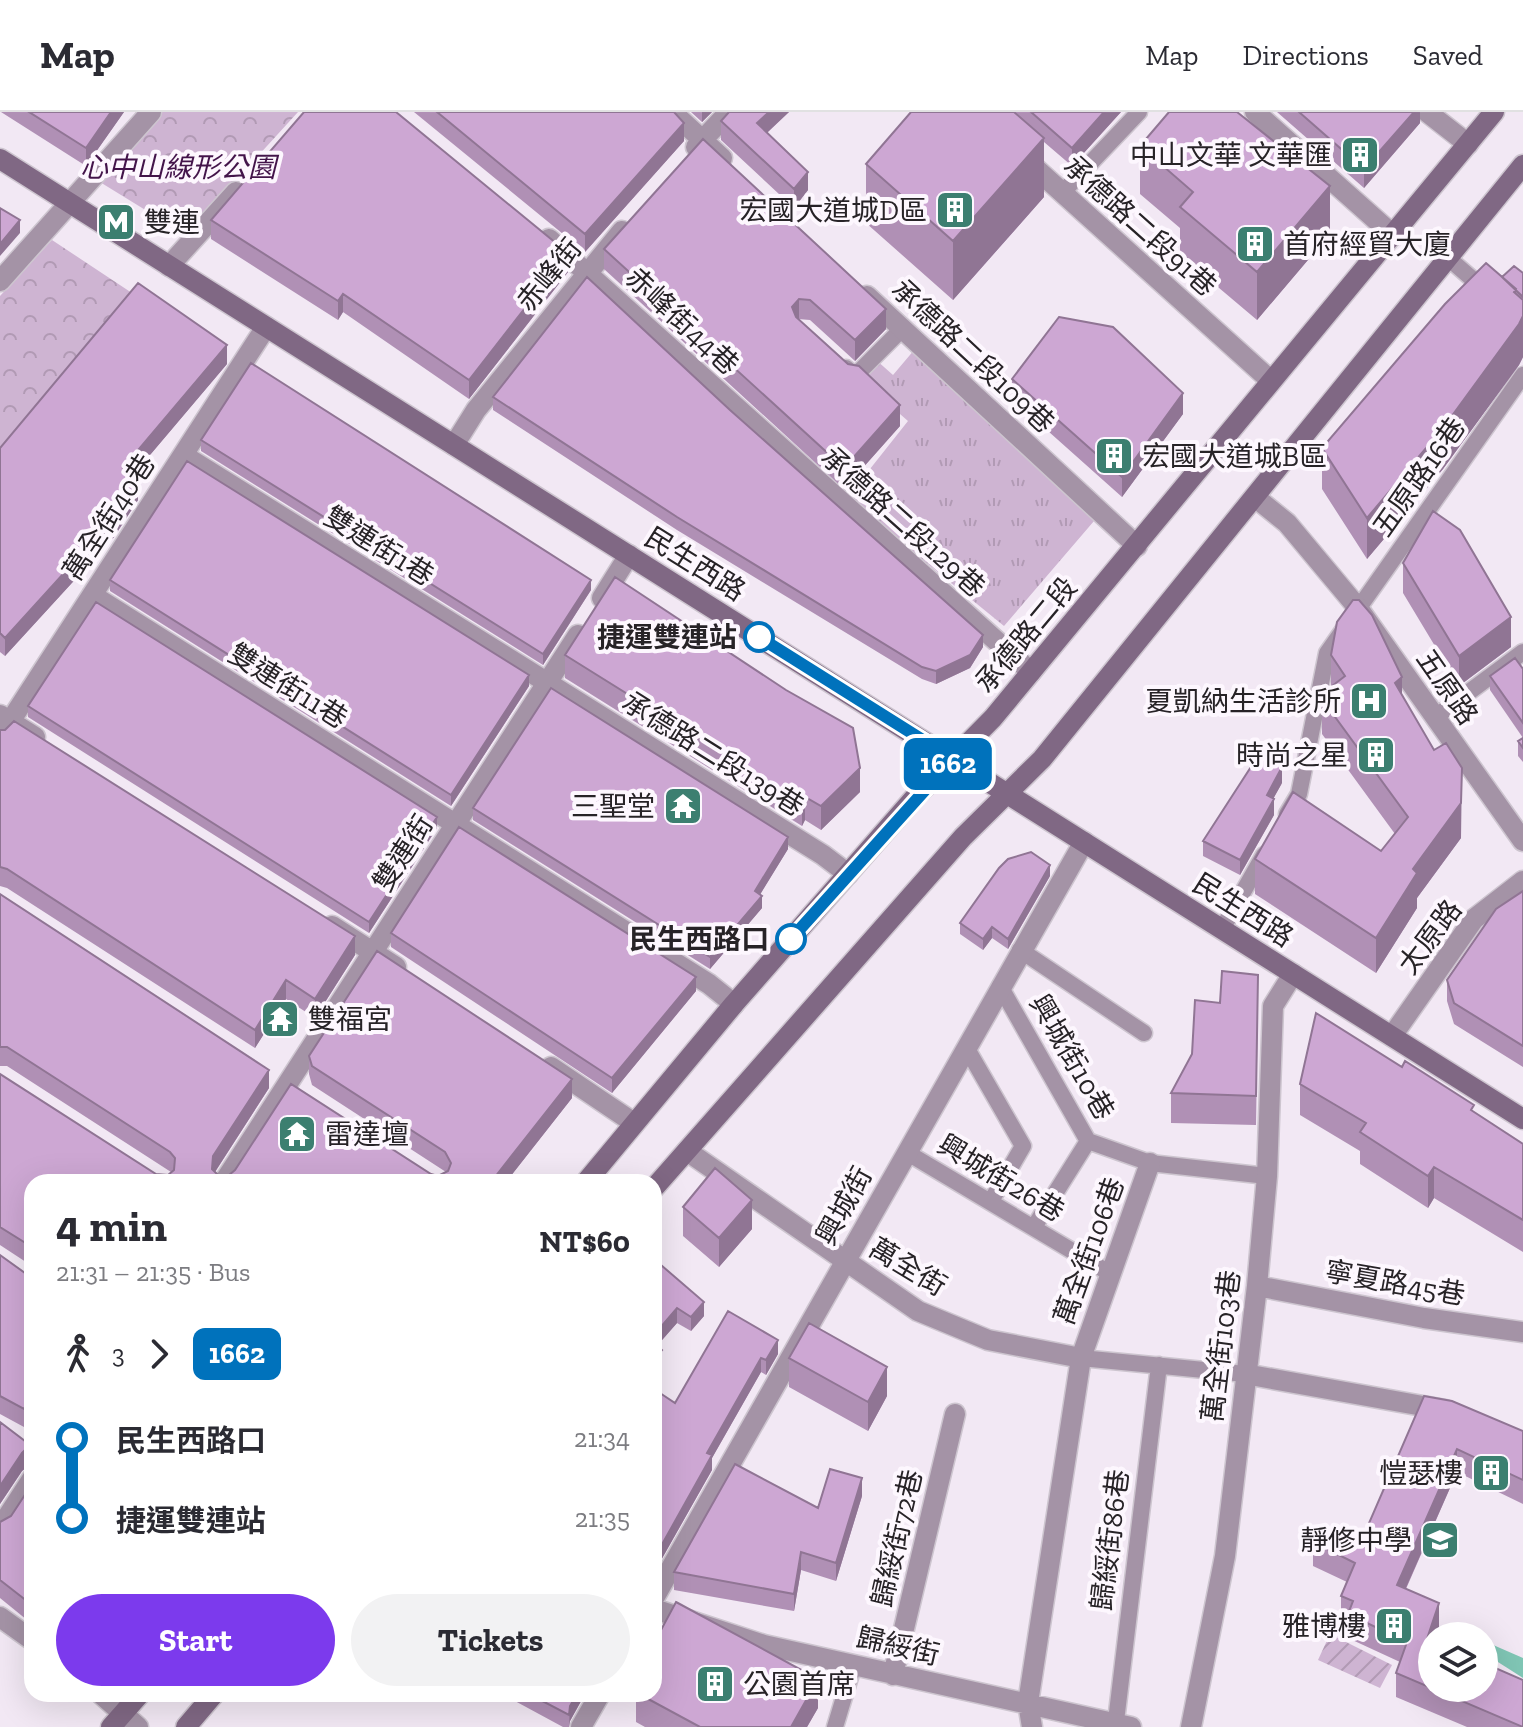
<!DOCTYPE html>
<html lang="en">
<head>
<meta charset="utf-8">
<style>
  :root { --surface:#fff; --page:#f2f2f3; --text:#2b2b33; --muted:#7c7c81; --line:#e1e1e2; --accent:#7c3aed }
  body { margin:0; font-family:"Zilla Slab","Noto Sans TC",serif; background:var(--page); color:var(--text); height:100vh; display:flex; flex-direction:column; font-size:30px; white-space:nowrap }
  * { box-sizing:border-box; margin:0 }
  p { font-size:26px; color:var(--muted) }
  .icon { flex:none; width:44px; height:44px; fill:none; stroke:currentColor; stroke-width:2; stroke-linecap:round; stroke-linejoin:round }
  .map { position:relative; flex:1; overflow:hidden }
  .side { position:absolute; left:24px; top:1062px; width:638px; height:528px; display:flex; flex-direction:column; background:var(--surface); border-radius:24px; box-shadow:0 8px 32px #0002 }
  .side>* { flex:none }
  .badge { padding:0 16px; border-radius:12px; font-size:28px; line-height:52px }
  .buttons { position:absolute; left:1418px; top:1510px; display:grid; gap:16px }
  .buttons a { display:grid; place-items:center; width:80px; height:80px; border-radius:50%; background:var(--surface); box-shadow:0 8px 32px #0002; font-size:40px }
  .map>.badge { position:absolute; translate:-50% -50%; box-shadow:0 0 0 4px #fff }
  .legs { display:flex; align-items:center; gap:12px; height:88px; padding:0 32px; font-size:26px }
  .legs p { margin-inline-start:auto }
  .summary { display:flex; align-items:center; justify-content:space-between; height:136px; padding:0 32px }
  h1 { font-size:44px; font-weight:700; line-height:60px }
  .button { display:flex; gap:16px; margin-top:auto; padding:16px 32px }
  .button a { flex:1; height:92px; border-radius:48px; background:var(--accent); color:#fff; font-size:32px; font-weight:700; line-height:92px; text-align:center }
  .button a+a { background:var(--page); color:var(--text) }
  ul { padding:0 32px; list-style:none }
  li { display:flex; align-items:center; gap:28px; height:80px; font-size:30px }
  li i { display:grid; place-items:center; width:12px; height:100%; margin:0 10px; background:currentColor }
  li i::after { content:''; width:20px; height:20px; margin:-10px; border:6px solid; border-radius:50%; background:var(--surface) }
  li p { margin-inline-start:auto }
  li:first-child i { background:linear-gradient(#0000 50%,currentColor 0) }
  li:last-child i { background:linear-gradient(currentColor 50%,#0000 0) }
  header { display:flex; align-items:center; gap:48px; box-sizing:border-box; height:112px; padding:0 40px; background:var(--surface); border-bottom:2px solid var(--line) }
  header strong { font-size:38px }
  nav { display:flex; gap:44px; margin-inline-start:auto; font-size:28px }
  .map>svg:first-child { display:block }
  .grass { fill:url(#grass-tufts) }
  .forest { fill:url(#forest-crowns) }
  .garden { fill:url(#garden-furrows) }
  .water { fill:#80c6b5 }
  .lines { fill:none; stroke-linecap:round; stroke-linejoin:round }
  .lane-casing { stroke:#cdc5cf; stroke-width:19 }
  .street-casing { stroke:#cdc5cf; stroke-width:23 }
  .secondary-casing { stroke:#cdc5cf; stroke-width:23 }
  .lane { stroke:#a493a6; stroke-width:16 }
  .street { stroke:#a493a6; stroke-width:20 }
  .secondary { stroke:#806884; stroke-width:20 }
  .wall { fill:#b090b5 }
  .shaded-wall { fill:#907594 }
  .building { fill:#cda7d3; stroke:#907594; stroke-width:2 }
  .line-1-casing { stroke:#fff; stroke-width:18 }
  .line-1 { stroke:#0072bc; stroke-width:12 }
  .stop-1-dot { fill:#fff; stroke:#0072bc; stroke-width:4 }
  .labels { text-anchor:middle; dominant-baseline:central; stroke-width:8; stroke-linejoin:round; paint-order:stroke }
  .poi-label { font-size:28px; fill:#272327; stroke:#fdf7fe; text-anchor:end }
  .park-label { font-size:28px; font-style:italic; fill:#43144a; stroke:#fdf7fe }
  .street-label { font-size:28px; fill:#272327; stroke:#fdf7fe }
  .stop-label { font-size:28px; font-weight:bold; fill:#272327; stroke:#fdf7fe; text-anchor:end }
</style>
</head>
<body>
<header>
<strong>Map</strong>
<nav><a>Map</a><a>Directions</a><a>Saved</a></nav>
</header>
<div class="map">
<svg width="1523" height="1615" viewBox="0 0 1523 1615">
  <defs>
    <pattern id="grass-tufts" width="24" height="20" patternUnits="userSpaceOnUse" patternTransform="scale(2)"><rect width="24" height="20" fill="#ceb4d2"/><path d="M3 7l-1-3M5 7V3M7 7l1-3M15 17l-1-3M17 17v-4M19 17l1-3" fill="none" stroke="#b19ab4"/></pattern>
    <pattern id="forest-crowns" width="20" height="18" patternUnits="userSpaceOnUse" patternTransform="scale(2)"><rect width="20" height="18" fill="#ceb4d2"/><path d="M2 6a3 3 0 1 1 6 0M12 15a3 3 0 1 1 6 0" fill="none" stroke="#b19ab4"/></pattern>
    <pattern id="garden-furrows" width="10" height="10" patternUnits="userSpaceOnUse" patternTransform="scale(2)"><rect width="10" height="10" fill="#ceb4d2"/><path d="M-1 1l2-2M0 10L10 0M9 11l2-2" fill="none" stroke="#b19ab4"/></pattern>
  </defs>
  <rect width="100%" height="100%" fill="#f2e8f4"/>
  <path class="grass" d="M915 237 1094 409 1004 514 847 386 908 309 861 268 875 247 893 263Z"/>
  <path class="forest" d="M158 0H298L186 123 95 67Z
    M52 128 135 183 0 338V184Z"/>
  <path class="garden" d="M1330 1522 1392 1553 1380 1576 1318 1548Z"/>
  <path class="water" d="M1484 1529 1523 1546V1566L1487 1543Z"/>
  <g class="lines">
    <g class="lane-casing">
      <path id="lane" d="M1062 81 1139 0
        M1447 145 1485 178
        M846 256 855 264 902 217
        M1434 606 1523 540
        M1287 702 1299 682 1327 541 1523 263
        M1222 817 1264 743
        M1020 838 1144 921
        M1000 874 1088 1029 1150 1051 1267 1064
        M966 935 1023 1034 991 1089
        M906 1040 1111 1162
        M1034 1115 1088 1029
        M1081 1246 1245 1262
        M1116 1609 1159 1253
        M835 1615 854 1552"/>
    </g>
    <g class="street-casing">
      <path id="street" d="M672 0 722 46
        M1255 0 1393 123
        M1427 0 1468 32
        M696 35 729 0
        M1024 46 1270 268
        M549 127 1031 560
        M169 154 236 80
        M0 169 151 0
        M867 184 1137 434
        M454 333 476 298 622 119
        M183 343 823 743 848 762
        M1256 386 1287 411 1358 496 1523 729
        M92 483 709 872 734 892
        M602 486 629 443
        M0 603 35 625
        M0 625 266 215
        M332 814 396 855
        M1392 924 1474 807 1523 769
        M551 955 634 1011
        M687 1039 918 1199 988 1228 1081 1246
        M224 1070 578 523
        M1257 1174 1424 1206 1523 1220
        M1245 1262 1445 1298
        M0 1416 32 1367
        M654 1486 1084 730
        M654 1497 764 1533 1131 1615
        M0 1505 32 1528
        M893 1563 955 1302
        M101 1582 138 1615
        M581 1615 600 1582
        M1032 1615 1028 1591 1081 1246 1150 1051
        M1191 1615 1225 1444 1257 1174 1267 1064 1273 894 1293 862"/>
    </g>
    <g class="secondary-casing">
      <path id="secondary" d="M0 47 1523 1007
        M586 1070 734 892 915 685 993 606 1494 0
        M654 1076 963 725 1042 647 1523 53
        M111 1615 140 1582
        M186 1615 214 1582"/>
    </g>
    <use href="#lane" class="lane"/>
    <use href="#street" class="street"/>
    <use href="#secondary" class="secondary"/>
  </g>
  <path class="wall" d="M1 0H124L86 54Z
    M414 0H674L684 29 585 140Z
    M691 0H712L702 10Z
    M729 0H789L767 21 808 78 794 96 721 28V9Z
    M911 0H1121L1072 54 1044 30V85L953 188 866 111V52Z
    M1169 0H1237L1330 122 1257 208 1180 143V116L1140 82V34Z
    M1277 0H1420V11L1364 76Z
    M703 27 886 217 855 249 810 208 798 207 900 314 844 377 604 157V137Z
    M211 108 568 160 469 287 343 200 338 208 211 127Z
    M1523 161V245L1519 253 1443 357 1367 447 1322 377V336L1502 165Z
    M227 252 132 364 138 388 114 425 5 544 0 540V336Z
    M1012 267 1183 302 1122 385 1012 287Z
    M493 285 983 535 970 556 936 572 922 567 677 418 493 298Z
    M201 328 591 478 543 553 201 339Z
    M1403 451 1511 535 1459 574 1403 481Z
    M110 468 529 574 451 694 110 479Z
    M565 543 860 680 821 718 805 708 802 714 565 566Z
    M1331 543 1402 584 1461 726 1417 786V796L1376 861 1255 782V747L1381 739 1395 722 1322 622V587L1331 575Z
    M1523 557V626L1490 578V564Z
    M28 594 437 716 369 821 28 605Z
    M0 618 355 843 315 906 286 887 255 936 7 776 0 774Z
    M1523 626V650L1518 644V629Z
    M1282 671 1273 687 1274 703 1240 763 1203 744V729Z
    M473 696 788 737 760 782 762 796 710 857 473 708Z
    M1050 764 1008 837 992 826 983 838 960 822V811Z
    M1523 779V955L1454 912 1447 889V868Z
    M0 782 269 976 215 1060 218 1063 431 1062 438 1064 446 1060 312 973 309 962V944L572 986 506 1070H32V1154L0 1133V962L156 1062 168 1063 171 1060 7 954H0Z
    M391 821 696 879 612 981 391 835Z
    M1258 892 1256 1013 1171 1011V981Z
    M1300 972 1474 1000 1523 1032V1140L1434 1086 1428 1096 1360 1052V1039L1300 1003Z
    M683 1095 752 1117 719 1155 683 1124Z
    M0 1143 25 1161 32 1162V1303L24 1315 0 1302Z
    M654 1147 704 1204 691 1219 677 1211 657 1234 662 1253 654 1262Z
    M728 1199 778 1242 766 1263 761 1260 712 1346V1358L660 1450 654 1435V1277L675 1291Z
    M789 1246 887 1284 868 1319 789 1275Z
    M1424 1284 1523 1319V1392L1457 1360 1406 1477 1439 1515 1436 1524H1432V1576L1523 1615H1467L1396 1585V1561L1400 1550 1348 1526V1510L1341 1507V1484L1347 1470 1313 1454V1430L1360 1432Z
    M0 1310 25 1329 32 1330V1355H27L22 1359 0 1392Z
    M32 1372V1512L0 1486V1410L11 1404Z
    M862 1384 836 1469 801 1458 794 1499 674 1478V1460L818 1396Z
    M654 1531 818 1596 807 1615H645L636 1610V1582H654Z
    M502 1582H585L570 1609 569 1615H563Z"/>
  <path class="shaded-wall" d="M111 0H124L86 54V36Z
    M702 0H712L702 10Z
    M769 0H789L757 30V11Z
    M1104 0H1121L1072 54V36Z
    M1414 0H1420V11L1364 76V57Z
    M684 11V29L585 140V122Z
    M1044 26V85L953 188V129Z
    M808 60V78L794 96V77Z
    M1330 74V122L1257 208V160Z
    M20 108V121L0 144V132Z
    M568 141V160L469 287V268Z
    M1516 177V215L1523 204V245L1519 253 1443 357 1367 447V406Z
    M343 182V200L338 208V189Z
    M799 187V207L792 215V195Z
    M886 197V217L855 249V228Z
    M227 233V252L123 375V356Z
    M1183 281V302L1122 385V365Z
    M900 293V314L844 377V356Z
    M138 369V388L114 425 5 544V526Z
    M591 468V478L543 553V542Z
    M1511 505V535L1459 574V544Z
    M983 523V535L970 556 936 572V559Z
    M529 563V574L451 694V683Z
    M1402 565V600L1395 571Z
    M1282 655V671L1267 698V683Z
    M860 656V680L821 718V694Z
    M1462 656 1461 726 1417 786V796L1376 861V826L1413 757Z
    M805 685V708L802 714V691Z
    M1274 687V703L1240 763V748Z
    M437 705V716L369 821V810Z
    M788 725V737L755 791V779Z
    M1050 753V764L1008 837V827Z
    M762 784V796L710 857V845Z
    M992 815V826L983 838V827Z
    M355 824V843L315 906V887Z
    M696 865V879L612 981V966Z
    M286 868V887L255 936V918Z
    M269 958V976L213 1063 212 1070 213 1044Z
    M572 967V986L506 1070H491Z
    M1434 1055V1086L1428 1096V1064Z
    M752 1088V1117L719 1155V1126Z
    M704 1190V1204L691 1219V1205Z
    M677 1196V1211L654 1237V1223Z
    M778 1228V1242L766 1263V1248Z
    M662 1238V1253L654 1262V1247Z
    M761 1246V1260L712 1346V1358L660 1450V1436L707 1341Z
    M887 1255V1284L868 1319V1290Z
    M32 1284V1303L24 1315V1297Z
    M27 1336V1355L22 1359 0 1392V1374L22 1341Z
    M1457 1337V1360L1397 1496V1473Z
    M862 1366V1384L836 1469V1451Z
    M801 1440V1458L794 1499V1482Z
    M1439 1491V1515L1436 1524H1432V1536L1427 1527Z
    M818 1567V1596L807 1615H791Z
    M577 1582H585L570 1609 569 1615 570 1594Z"/>
  <path class="building" d="M29 0H111L86 36Z
    M304 0H396L568 141 469 268 343 182 338 189 211 108Z
    M437 0H674L684 11 585 122Z
    M729 0H769L757 11 808 60 794 77 721 9Z
    M911 0H1014L1044 26 953 129 866 52Z
    M1031 0H1104L1072 36Z
    M1169 0H1237L1330 74 1257 160 1180 95 1193 80 1140 34Z
    M1299 0H1414L1364 57Z
    M703 27 886 197 855 228 810 188 799 187 792 195 796 205 848 252 859 254 900 293 844 356 604 137Z
    M0 96 20 108 0 132Z
    M1486 151 1516 177 1514 180 1523 188V204L1519 212 1443 316 1367 406 1322 336 1445 192Z
    M1514 154 1523 161V185L1502 165Z
    M587 165 730 298 983 523 970 543 936 559 922 555 677 405 493 285Z
    M138 171 227 233 123 356 138 369 114 406 5 526 0 521V336Z
    M1059 205 1113 215 1183 281 1122 365 1012 267Z
    M251 251 591 468 543 542 201 328Z
    M187 349 529 563 451 683 110 468Z
    M1433 399 1460 418 1511 505 1459 544 1403 451Z
    M615 465 786 578 853 616 860 656 821 694 805 685 802 691 565 543Z
    M1353 488H1359L1372 503 1402 565 1395 571 1434 638 1446 631 1462 656 1461 691 1413 757 1417 761 1376 826 1255 747 1293 680 1381 739 1408 705 1322 587 1323 581 1345 564 1331 543 1337 510Z
    M96 490 437 705 369 810 28 594Z
    M1515 546 1523 557V611L1490 564Z
    M551 576 788 725 755 779 762 784 710 845 473 696Z
    M14 609 355 824 315 887 286 868 255 918 7 757 0 755V618H5Z
    M1523 626V636L1518 629Z
    M1258 644 1282 655 1267 683 1274 687 1240 748 1203 729Z
    M459 715 696 865 612 966 391 821Z
    M1031 740 1050 753 1008 827 992 815 983 827 960 811 999 756 1008 747Z
    M1523 779V934L1454 891 1447 868 1496 797Z
    M0 782 269 958 213 1044 212 1057 218 1063H229L235 1058 291 972 431 1062 438 1064 448 1059 451 1051 445 1040 312 954 309 944 377 839 572 967 491 1070H32V1135L0 1115V962L156 1062 168 1063 174 1058 175 1046 170 1040 7 935H0Z
    M1222 859 1258 863 1256 984 1171 981 1192 942 1195 888 1220 891Z
    M1316 901 1402 955 1405 949 1474 993 1471 998 1523 1032V1108L1434 1055 1428 1064 1360 1020 1366 1011 1300 972Z
    M715 1056 752 1088 719 1126 683 1095Z
    M0 1143 25 1161 32 1162V1284L24 1297 0 1284Z
    M654 1147 704 1190 691 1205 677 1196 654 1223Z
    M728 1199 778 1228 766 1248 761 1246 707 1341 712 1343 660 1436 654 1421V1277L675 1291Z
    M809 1211 887 1255 868 1290 789 1246Z
    M654 1231 662 1238 654 1247Z
    M1424 1284 1452 1289 1523 1319V1368L1457 1337 1397 1473 1439 1491 1427 1527 1432 1529V1576H1484V1551L1523 1568V1615L1396 1561 1407 1530 1348 1502 1353 1489 1341 1484 1355 1451 1313 1430 1317 1419 1360 1432Z
    M0 1310 25 1329 32 1330V1337L27 1336 22 1341 0 1374Z
    M735 1352 818 1396 830 1357 862 1366 836 1451 801 1440 794 1482 674 1460Z
    M32 1372V1493L0 1468V1410L11 1404Z
    M676 1490 818 1567 791 1615H700L639 1582H654V1548L660 1537 654 1533V1531Z
    M529 1582H577L570 1594 569 1603Z"/>
  <g class="lines">
    <g class="line-1-casing">
      <path id="line-1" d="M759 525 953 647 791 827"/>
    </g>
    <use href="#line-1" class="line-1"/>
  </g>
  <defs>
    <g id="building-square" transform="scale(2)"><rect x="-9" y="-9" width="18" height="18" rx="4" fill="#3c7f70" stroke="#fdf7fe"/><path d="M-4-6H4V6H1V3H-1V6H-4ZM-2.5-4.3h1.7v1.8h-1.7ZM.8-4.3h1.7v1.8H.8ZM-2.5-1h1.7V.8h-1.7ZM.8-1h1.7V.8H.8Z" fill="#fff"/></g>
    <g id="metro-square" transform="scale(2)"><rect x="-9" y="-9" width="18" height="18" rx="4" fill="#3c7f70" stroke="#fdf7fe"/><path d="M-5.5 5V-5H-3L0 0L3-5H5.5V5H3V-.5L0 4L-3-.5V5Z" fill="#fff"/></g>
    <g id="hospital-square" transform="scale(2)"><rect x="-9" y="-9" width="18" height="18" rx="4" fill="#3c7f70" stroke="#fdf7fe"/><path d="M-5-5h3v3.5h4V-5h3V5h-3V1.5h-4V5h-3Z" fill="#fff"/></g>
    <g id="temple-square" transform="scale(2)"><rect x="-9" y="-9" width="18" height="18" rx="4" fill="#3c7f70" stroke="#fdf7fe"/><path d="M0-6L5-2H3V0L6.5 2.5H4V6H1.5V3h-3V6H-4V2.5H-6.5L-3 0V-2H-5Z" fill="#fff"/></g>
    <g id="school-square" transform="scale(2)"><rect x="-9" y="-9" width="18" height="18" rx="4" fill="#3c7f70" stroke="#fdf7fe"/><path d="M0-5L7-2L0 1L-7-2ZM-4 1L0 2.5L4 1V4Q0 6-4 4Z" fill="#fff"/></g>
  </defs>
  <g fill-rule="evenodd">
    <use href="#building-square" x="1360" y="43"/>
    <use href="#building-square" x="955" y="98"/>
    <use href="#metro-square" x="116" y="110"/>
    <use href="#building-square" x="1255" y="132"/>
    <use href="#building-square" x="1114" y="344"/>
    <use href="#hospital-square" x="1369" y="589"/>
    <use href="#building-square" x="1376" y="643"/>
    <use href="#temple-square" x="683" y="694"/>
    <use href="#temple-square" x="280" y="907"/>
    <use href="#temple-square" x="297" y="1022"/>
    <use href="#building-square" x="1491" y="1361"/>
    <use href="#school-square" x="1440" y="1428"/>
    <use href="#building-square" x="1394" y="1514"/>
    <use href="#building-square" x="715" y="1572"/>
  </g>
  <g class="stop-1-dot">
    <circle cx="759" cy="525" r="14"/>
    <circle cx="791" cy="827" r="14"/>
  </g>
  <g class="labels">
    <g class="poi-label">
      <text x="1332" y="43">中山文華 文華匯</text>
      <text x="927" y="98">宏國大道城D區</text>
      <text x="144" y="110" text-anchor="start">雙連</text>
      <text x="1283" y="132" text-anchor="start">首府經貿大廈</text>
      <text x="1142" y="344" text-anchor="start">宏國大道城B區</text>
      <text x="1341" y="589">夏凱納生活診所</text>
      <text x="1348" y="643">時尚之星</text>
      <text x="655" y="694">三聖堂</text>
      <text x="308" y="907" text-anchor="start">雙福宮</text>
      <text x="325" y="1022" text-anchor="start">雷達壇</text>
      <text x="1463" y="1361">愷瑟樓</text>
      <text x="1412" y="1428">靜修中學</text>
      <text x="1366" y="1514">雅博樓</text>
      <text x="743" y="1572" text-anchor="start">公園首席</text>
    </g>
    <g class="park-label">
      <text x="178" y="55">心中山線形公園</text>
    </g>
    <g class="street-label">
      <text transform="translate(1140 114) rotate(42)">承德路二段91巷</text>
      <text transform="translate(549 163) rotate(-51)">赤峰街</text>
      <text transform="translate(682 209) rotate(43)">赤峰街44巷</text>
      <text transform="translate(973 244) rotate(43)">承德路二段109巷</text>
      <text transform="translate(1419 365) rotate(-55)">五原路16巷</text>
      <text transform="translate(109 405) rotate(-57)">萬全街40巷</text>
      <text transform="translate(903 410) rotate(42)">承德路二段129巷</text>
      <text transform="translate(379 434) rotate(32)">雙連街1巷</text>
      <text transform="translate(695 452) rotate(32)">民生西路</text>
      <text transform="translate(1026 523) rotate(-50)">承德路二段</text>
      <text transform="translate(288 574) rotate(32)">雙連街11巷</text>
      <text transform="translate(1447 575) rotate(55)">五原路</text>
      <text transform="translate(713 642) rotate(32)">承德路二段139巷</text>
      <text transform="translate(403 741) rotate(-57)">雙連街</text>
      <text transform="translate(1243 798) rotate(32)">民生西路</text>
      <text transform="translate(1430 825) rotate(-53)">太原路</text>
      <text transform="translate(1072 945) rotate(60)">興城街10巷</text>
      <text transform="translate(1001 1066) rotate(31)">興城街26巷</text>
      <text transform="translate(844 1094) rotate(-61)">興城街</text>
      <text transform="translate(1089 1139) rotate(-70)">萬全街106巷</text>
      <text transform="translate(908 1155) rotate(31)">萬全街</text>
      <text transform="translate(1395 1171) rotate(10)">寧夏路45巷</text>
      <text transform="translate(1221 1234) rotate(-83)">萬全街103巷</text>
      <text transform="translate(897 1426) rotate(-77)">歸綏街72巷</text>
      <text transform="translate(1110 1428) rotate(-83)">歸綏街86巷</text>
      <text transform="translate(898 1534) rotate(13)">歸綏街</text>
    </g>
    <g class="stop-label">
      <text x="737" y="525">捷運雙連站</text>
      <text x="769" y="827">民生西路口</text>
    </g>
  </g>
</svg>
<div class="buttons">
<a><svg class="icon" aria-label="layers" viewBox="0 0 24 24"><path d="M12 4l9 5-9 5-9-5zM3 14l9 5 9-5"/></svg></a>
</div>
<b class="badge" style="left:948px;top:652px;background:#0072bc;color:#fff">1662</b>
<section class="side">
<div class="summary"><div><h1>4 min</h1><p>21:31 – 21:35 · Bus</p></div><b>NT$60</b></div>
<div class="legs"><svg class="icon" aria-label="walk" viewBox="0 0 24 24"><circle cx="13" cy="4" r="2"/><path d="M13 8l-2 6 4 7M11 14l-3 7M7 12l3-4h3l4 4"/></svg>3<svg class="icon" aria-label="forward" viewBox="0 0 24 24"><path d="M9 5l7 7-7 7"/></svg><b class="badge" style="background:#0072bc;color:#fff">1662</b></div>
<ul>
<li><i style="color:#0072bc"></i><b>民生西路口</b><p>21:34</p></li>
<li><i style="color:#0072bc"></i><b>捷運雙連站</b><p>21:35</p></li>
</ul>
<div class="button"><a>Start</a><a>Tickets</a></div>
</section>
</div>
</body>
</html>
